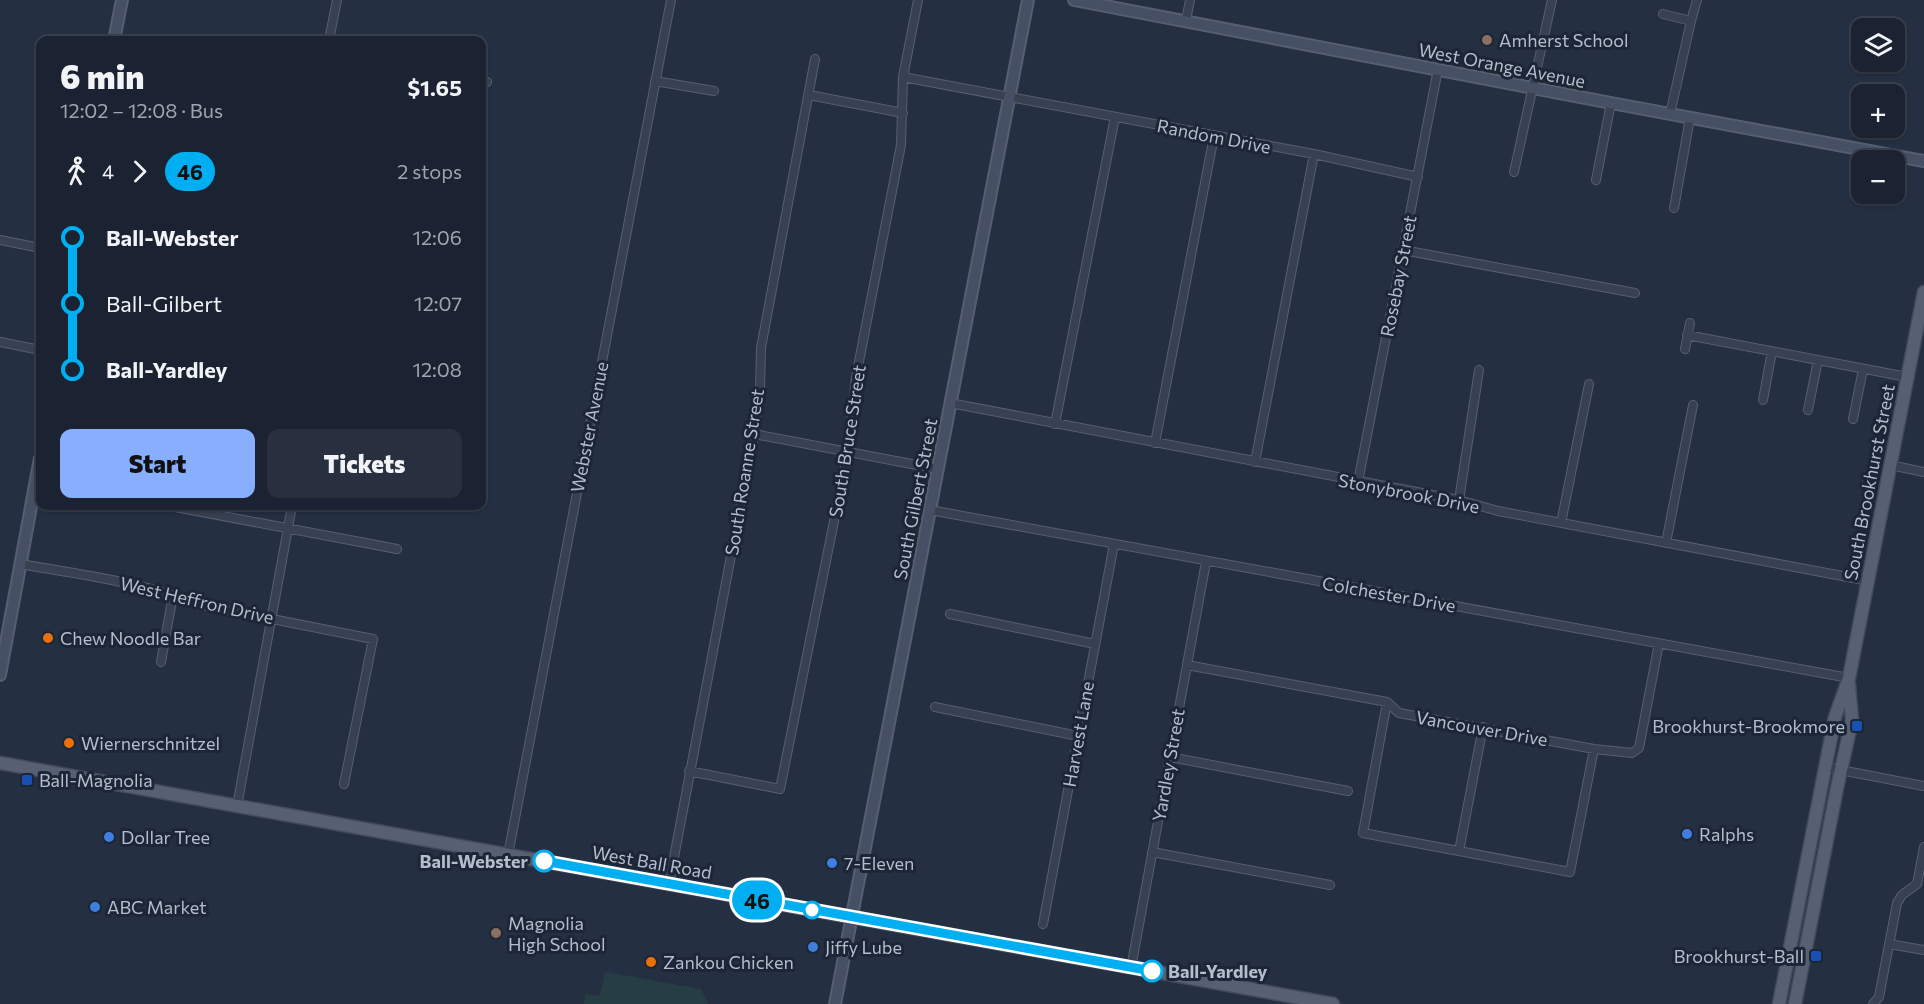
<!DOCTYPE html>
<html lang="en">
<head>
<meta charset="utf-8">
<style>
  :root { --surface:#1b2332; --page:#282f3e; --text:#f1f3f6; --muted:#a0a4ac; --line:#39404d; --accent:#88affe }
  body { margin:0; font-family:Commissioner,sans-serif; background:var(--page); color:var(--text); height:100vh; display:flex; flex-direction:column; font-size:22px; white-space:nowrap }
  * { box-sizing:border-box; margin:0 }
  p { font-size:20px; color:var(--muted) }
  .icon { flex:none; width:33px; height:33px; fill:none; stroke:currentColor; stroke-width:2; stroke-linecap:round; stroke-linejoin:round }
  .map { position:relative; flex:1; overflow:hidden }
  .details { position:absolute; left:36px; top:36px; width:450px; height:474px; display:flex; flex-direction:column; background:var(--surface); border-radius:12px; box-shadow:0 2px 4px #0004,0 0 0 2px var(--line) }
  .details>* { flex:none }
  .badge { padding:0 12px; border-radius:20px; font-size:21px; line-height:39px }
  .fabs { position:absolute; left:1851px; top:18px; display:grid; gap:12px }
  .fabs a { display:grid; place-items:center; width:54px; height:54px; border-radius:12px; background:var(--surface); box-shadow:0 2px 4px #0004,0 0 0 2px var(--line); font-size:30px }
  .map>.badge { position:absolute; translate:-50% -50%; box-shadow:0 0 0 3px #fff }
  .legs { display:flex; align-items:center; gap:9px; height:66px; padding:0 24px; font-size:20px }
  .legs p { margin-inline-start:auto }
  .head { display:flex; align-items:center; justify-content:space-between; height:102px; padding:0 24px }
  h1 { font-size:33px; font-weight:800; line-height:45px }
  .button { display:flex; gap:12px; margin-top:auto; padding:12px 24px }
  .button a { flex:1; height:69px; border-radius:12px; background:var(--accent); color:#111; font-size:24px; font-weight:800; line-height:69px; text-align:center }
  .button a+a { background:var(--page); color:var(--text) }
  ul { padding:0 24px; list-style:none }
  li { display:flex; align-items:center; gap:21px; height:66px; font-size:22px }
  li i { display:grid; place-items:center; width:9px; height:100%; margin:0 8px; background:currentColor }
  li i::after { content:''; width:15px; height:15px; margin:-8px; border:4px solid; border-radius:50%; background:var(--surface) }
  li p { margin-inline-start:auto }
  li:first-child i { background:linear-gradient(#0000 50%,currentColor 0) }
  li:last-child i { background:linear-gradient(currentColor 50%,#0000 0) }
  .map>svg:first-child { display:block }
  .green { fill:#263e43 }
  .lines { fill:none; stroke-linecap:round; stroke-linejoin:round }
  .street-casing { stroke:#565f6f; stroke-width:10 }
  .secondary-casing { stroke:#565f6f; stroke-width:14 }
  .primary-casing { stroke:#424a5b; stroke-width:15 }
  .street { stroke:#384151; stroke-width:8 }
  .secondary { stroke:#465065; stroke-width:10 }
  .primary { stroke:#566071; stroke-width:12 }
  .line-1-casing { stroke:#fff; stroke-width:14 }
  .line-1 { stroke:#00aff2; stroke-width:9 }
  .education-dot { fill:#8d6e63; stroke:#1d2637; stroke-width:2 }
  .food-dot { fill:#e8710a; stroke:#1d2637; stroke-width:2 }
  .transit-dot { fill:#1a4fb4; stroke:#1d2637; stroke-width:2 }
  .shop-dot { fill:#3f7fe0; stroke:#1d2637; stroke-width:2 }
  .stop-1-dot { fill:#fff; stroke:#00aff2; stroke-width:3 }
  .labels { text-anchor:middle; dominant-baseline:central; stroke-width:6; stroke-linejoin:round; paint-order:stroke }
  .poi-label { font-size:18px; fill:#b5bdcc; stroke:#1d2637; text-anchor:start }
  .street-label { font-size:18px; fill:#b5bdcc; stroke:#1d2637 }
  .stop-label { font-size:18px; font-weight:bold; fill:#b5bdcc; stroke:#1d2637; text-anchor:end }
</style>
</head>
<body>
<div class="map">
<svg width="1924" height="1004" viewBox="0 0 1924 1004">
  <rect width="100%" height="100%" fill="#242f42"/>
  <path class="green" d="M605 972 701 989 708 1004H584L585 994 600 996Z"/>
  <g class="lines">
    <g class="street-casing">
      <path id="street" d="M1663 14 1691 21
        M1186 20 1190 0
        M329 40 337 0
        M903 77 1314 154 1418 177
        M482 81 487 82
        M655 81 714 91
        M809 95 903 113
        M1670 114 1691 21 1697 0
        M1514 172 1552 0
        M1596 180 1611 103
        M1674 208 1690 118
        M0 240 40 248
        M1403 250 1635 293
        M1687 335 1907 377
        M0 342 40 350
        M1685 349 1690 323
        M1763 400 1772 351
        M950 403 1459 500 1498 511 1869 581
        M1808 410 1818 360
        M1853 419 1863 369
        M1055 424 1115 117
        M754 434 938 469
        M1155 443 1214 136
        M1255 462 1314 154
        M1890 465 1924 472
        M1358 482 1438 69
        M1459 500 1479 370
        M170 506 397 549
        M930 510 1849 678
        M1561 523 1589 384
        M1666 543 1693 405
        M21 564C79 575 141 581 196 604L373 639 344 784
        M950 614 1095 644
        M161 662 173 595
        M1187 665 1387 702 1399 713 1594 749 1632 753 1639 748 1659 643
        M1387 702 1363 833 1570 872 1594 749
        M935 707 1078 736
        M1170 757 1348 791
        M1825 767 1924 786
        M689 771 780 789 848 452 856 377 901 145 903 77 918 0
        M237 806 292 506
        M1459 851 1483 727
        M1152 852 1330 885
        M508 855 671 0
        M669 884 754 434 760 390 761 348 815 59
        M1043 924 1114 544
        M1889 944 1924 950
        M1131 968 1206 562
        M1873 1004 1879 997 1897 903 1902 895 1917 884 1924 847"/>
    </g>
    <g class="secondary-casing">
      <path id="secondary" d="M1074 0 1611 103 1924 161
        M114 40 122 0
        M0 675 40 458
        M835 1004 1028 0"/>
    </g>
    <g class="primary-casing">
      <path id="primary" d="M0 763 1333 1004
        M1779 1004 1835 717 1849 678 1924 292
        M1795 1004 1837 788 1852 720 1849 685"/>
    </g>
    <use href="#street" class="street"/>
    <use href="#secondary" class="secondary"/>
    <use href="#primary" class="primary"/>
  </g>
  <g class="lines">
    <g class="line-1-casing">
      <path id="line-1" d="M544 861 1152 971"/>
    </g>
    <use href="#line-1" class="line-1"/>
  </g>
  <g class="education-dot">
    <circle cx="1487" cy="40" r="6"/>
    <circle cx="496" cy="933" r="6"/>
  </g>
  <g class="food-dot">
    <circle cx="48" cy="638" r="6"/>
    <circle cx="69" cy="743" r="6"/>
    <circle cx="651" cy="962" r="6"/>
  </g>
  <g class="transit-dot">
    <rect x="1851" y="720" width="12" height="12" rx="3"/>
    <rect x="21" y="774" width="12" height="12" rx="3"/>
    <rect x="1810" y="950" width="12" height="12" rx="3"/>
  </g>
  <g class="shop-dot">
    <circle cx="1687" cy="834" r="6"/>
    <circle cx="109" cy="837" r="6"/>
    <circle cx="832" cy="863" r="6"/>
    <circle cx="95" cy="907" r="6"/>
    <circle cx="813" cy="947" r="6"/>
  </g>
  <g class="stop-1-dot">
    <circle cx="544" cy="861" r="10"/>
    <circle cx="812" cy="910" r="8"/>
    <circle cx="1152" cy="971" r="10"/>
  </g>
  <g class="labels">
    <g class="poi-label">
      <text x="1499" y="40">Amherst School</text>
      <text x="60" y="638">Chew Noodle Bar</text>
      <text x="1845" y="726" text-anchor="end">Brookhurst-Brookmore</text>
      <text x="81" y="743">Wiernerschnitzel</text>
      <text x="39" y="780">Ball-Magnolia</text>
      <text x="1699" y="834">Ralphs</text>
      <text x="121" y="837">Dollar Tree</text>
      <text x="844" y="863">7-Eleven</text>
      <text x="107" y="907">ABC Market</text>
      <text x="508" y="923">Magnolia<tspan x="508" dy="21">High School</tspan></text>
      <text x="825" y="947">Jiffy Lube</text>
      <text x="1804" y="956" text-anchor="end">Brookhurst-Ball</text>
      <text x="663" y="962">Zankou Chicken</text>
    </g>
    <g class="street-label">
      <text transform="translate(1502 65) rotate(11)">West Orange Avenue</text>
      <text transform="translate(1214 136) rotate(11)">Random Drive</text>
      <text transform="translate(1398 276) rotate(-79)">Rosebay Street</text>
      <text transform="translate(589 427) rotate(-79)">Webster Avenue</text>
      <text transform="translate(847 441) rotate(-81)">South Bruce Street</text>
      <text transform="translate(744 472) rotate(-81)">South Roanne Street</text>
      <text transform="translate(1869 482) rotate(-79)">South Brookhurst Street</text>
      <text transform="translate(1409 493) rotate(11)">Stonybrook Drive</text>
      <text transform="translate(915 499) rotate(-79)">South Gilbert Street</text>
      <text transform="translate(1389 594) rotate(10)">Colchester Drive</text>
      <text transform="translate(197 600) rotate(13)">West Heffron Drive</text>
      <text transform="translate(1482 728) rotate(10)">Vancouver Drive</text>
      <text transform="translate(1078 734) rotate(-80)">Harvest Lane</text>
      <text transform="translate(1168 765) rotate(-80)">Yardley Street</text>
      <text transform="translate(652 862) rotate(10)">West Ball Road</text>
    </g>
    <g class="stop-label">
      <text x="528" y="861">Ball-Webster</text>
      <text x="1168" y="971" text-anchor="start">Ball-Yardley</text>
    </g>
  </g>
</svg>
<div class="fabs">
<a><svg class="icon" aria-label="layers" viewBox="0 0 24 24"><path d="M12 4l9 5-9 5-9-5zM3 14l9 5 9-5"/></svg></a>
<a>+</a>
<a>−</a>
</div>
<b class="badge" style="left:757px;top:900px;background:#00aff2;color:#111">46</b>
<section class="details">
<div class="head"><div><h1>6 min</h1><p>12:02 – 12:08 · Bus</p></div><b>$1.65</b></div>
<div class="legs"><svg class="icon" aria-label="walk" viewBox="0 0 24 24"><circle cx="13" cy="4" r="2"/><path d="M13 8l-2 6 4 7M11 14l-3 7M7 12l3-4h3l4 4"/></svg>4<svg class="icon" aria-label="forward" viewBox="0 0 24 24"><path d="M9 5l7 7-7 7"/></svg><b class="badge" style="background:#00aff2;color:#111">46</b><p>2 stops</p></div>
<ul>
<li><i style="color:#00aff2"></i><b>Ball-Webster</b><p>12:06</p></li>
<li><i style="color:#00aff2"></i><span>Ball-Gilbert</span><p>12:07</p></li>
<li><i style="color:#00aff2"></i><b>Ball-Yardley</b><p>12:08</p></li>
</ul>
<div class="button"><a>Start</a><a>Tickets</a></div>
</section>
</div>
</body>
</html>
